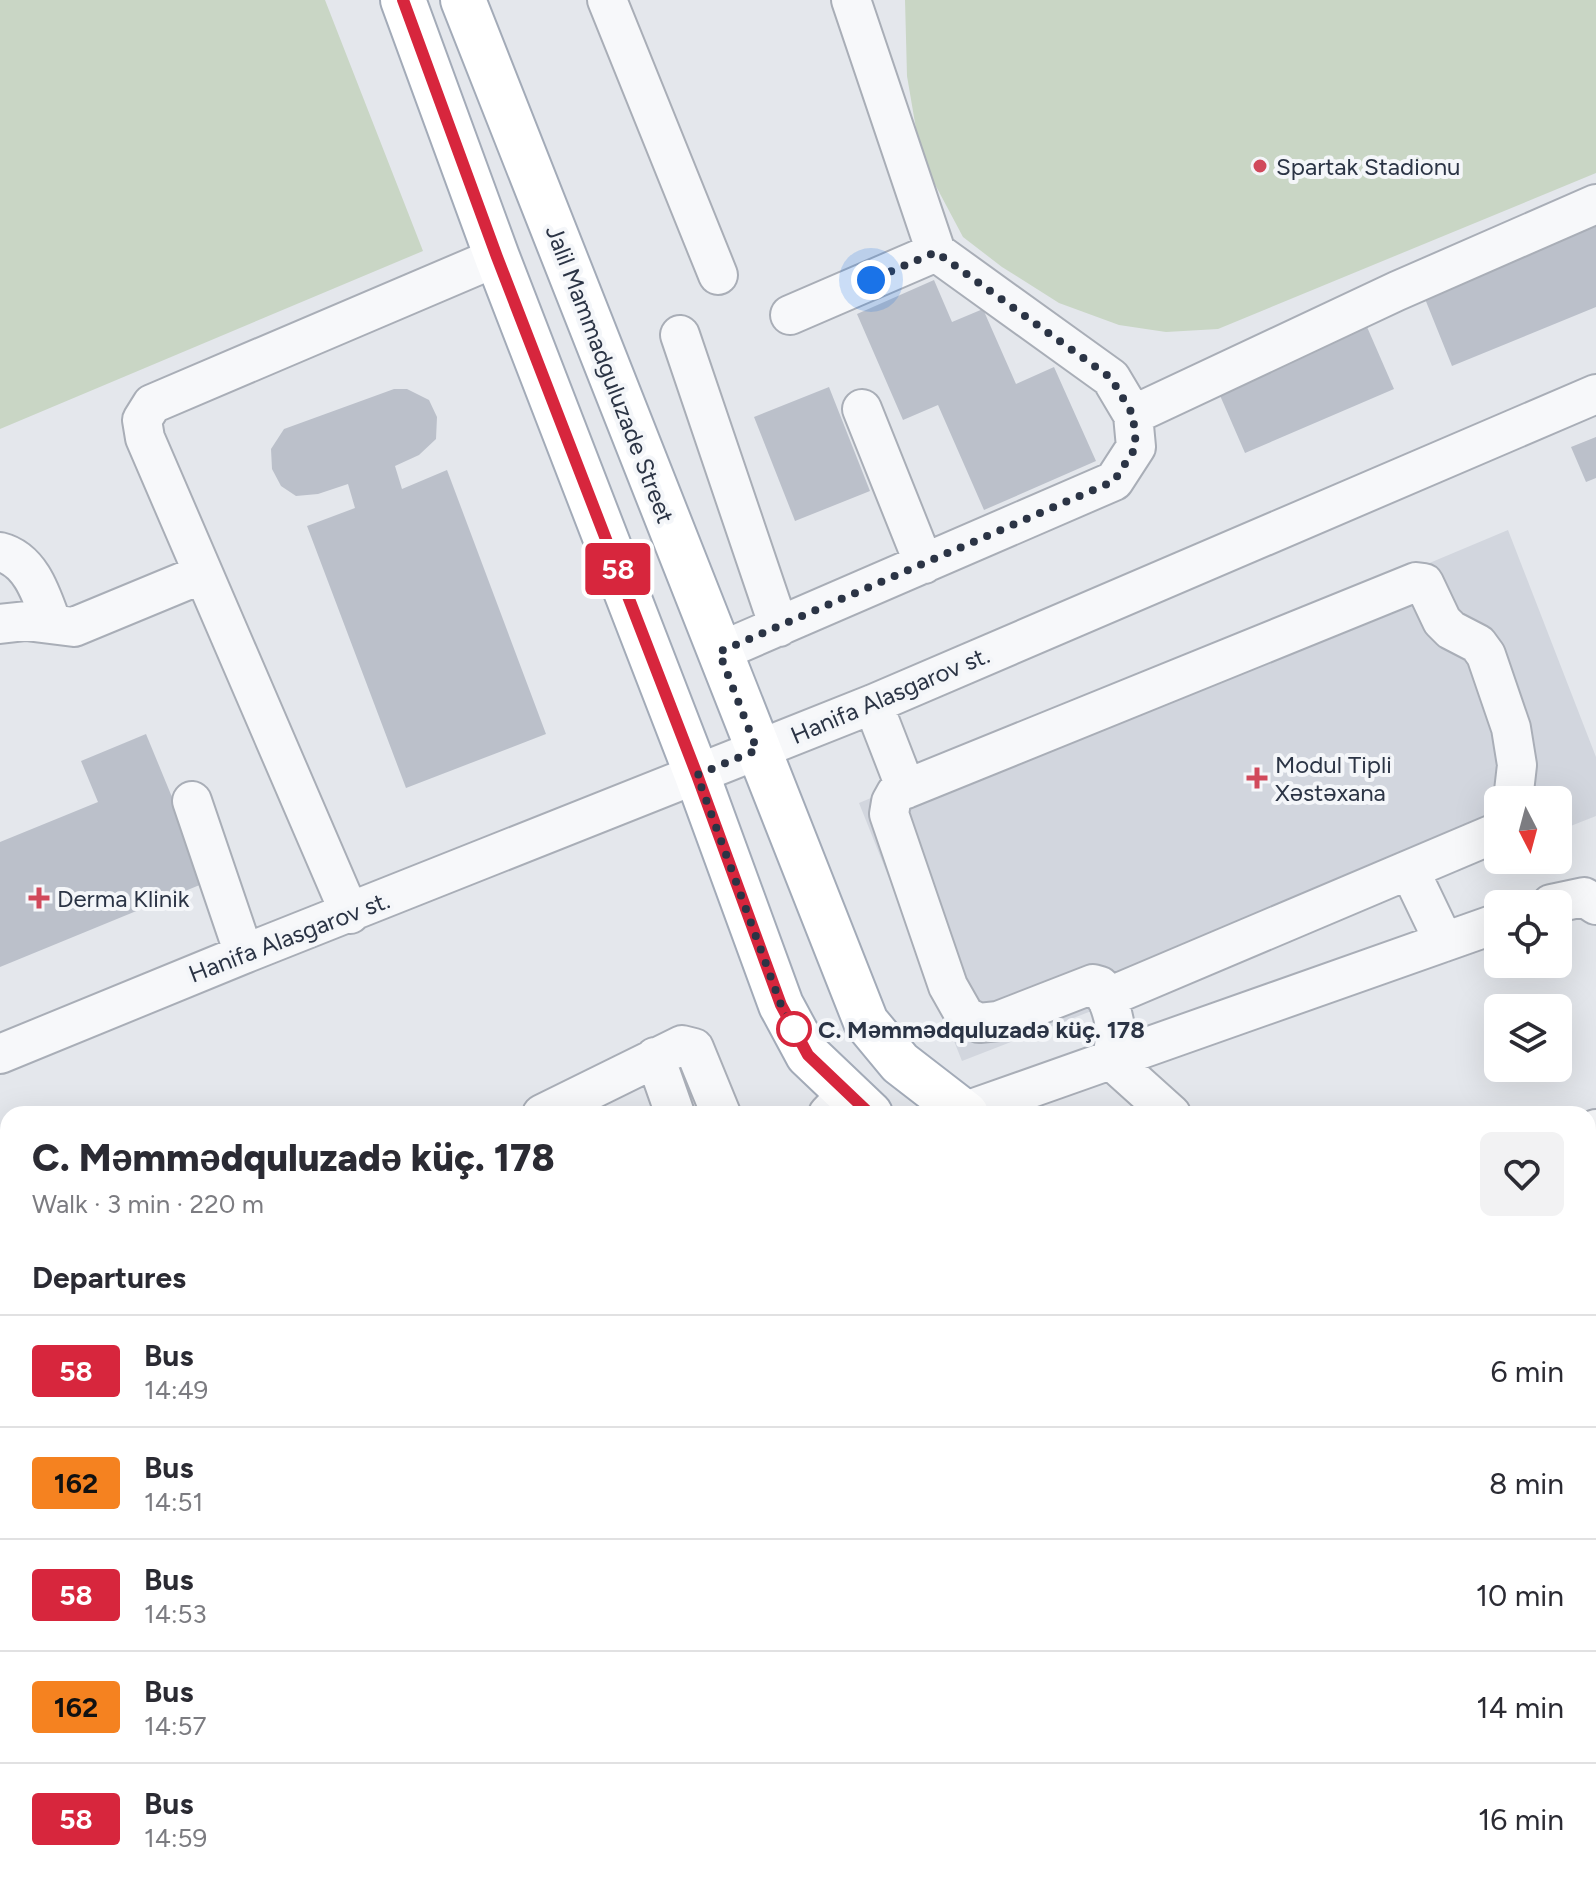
<!DOCTYPE html>
<html lang="en">
<head>
<meta charset="utf-8">
<style>
  :root { --surface:#fff; --page:#f2f2f3; --text:#2b2b33; --muted:#7c7c81; --line:#e1e1e2 }
  body { margin:0; font-family:Figtree,sans-serif; background:var(--page); color:var(--text); height:100vh; display:flex; flex-direction:column; font-size:30px; white-space:nowrap }
  * { box-sizing:border-box; margin:0 }
  p { font-size:26px; color:var(--muted) }
  .icon { flex:none; width:44px; height:44px; fill:none; stroke:currentColor; stroke-width:2; stroke-linecap:round; stroke-linejoin:round }
  .map { position:relative; flex:1; overflow:hidden }
  .drawer { position:absolute; left:0px; top:1106px; width:1596px; height:786px; display:flex; flex-direction:column; background:var(--surface); border-radius:24px 24px 0 0; box-shadow:0 8px 32px #0002 }
  .drawer>* { flex:none }
  .badge { padding:0 16px; border-radius:6px; font-size:28px; line-height:52px }
  .needle { width:52px; rotate:174deg }
  .buttons { position:absolute; left:1484px; top:786px; display:grid; gap:16px }
  .buttons a { display:grid; place-items:center; width:88px; height:88px; border-radius:12px; background:var(--surface); box-shadow:0 8px 32px #0002; font-size:40px }
  .you { position:absolute; width:40px; height:40px; margin:-20px; border:6px solid #fff; border-radius:50%; background:#1a73e8; box-shadow:0 0 0 12px #1a73e833 }
  .map>.badge { position:absolute; translate:-50% -50%; box-shadow:0 0 0 4px #fff }
  h2 { padding:0 32px; font-size:30px; line-height:72px }
  .round { display:grid; place-items:center; flex:none; width:84px; height:84px; border-radius:12px; background:var(--page) }
  .overview { display:flex; align-items:center; justify-content:space-between; height:136px; padding:0 32px }
  h1 { font-size:38px; font-weight:800; line-height:60px }
  ul { padding:0; list-style:none }
  li { display:flex; align-items:center; gap:24px; height:112px; padding:0 32px; border-top:2px solid var(--line) }
  li div { flex:1 }
  li b { display:block; font-size:30px }
  li em { font-style:normal }
  li .badge { min-width:88px; font-weight:700; text-align:center }
  .map>svg:first-child { display:block }
  .built { fill:#d2d6de }
  .green { fill:#c9d6c5 }
  .building { fill:#bbc0ca }
  .lines { fill:none; stroke-linecap:round; stroke-linejoin:round }
  .minor-casing { stroke:#a9aeb7; stroke-width:42 }
  .major-casing { stroke:#a3abb8; stroke-width:48 }
  .minor { stroke:#f7f8fa; stroke-width:38 }
  .major { stroke:#fff; stroke-width:44 }
  .line-casing { stroke:#fff; stroke-width:18 }
  .line { stroke:#d7263d; stroke-width:12 }
  .walk { stroke:#2b3445; stroke-width:8; stroke-dasharray:0 14.4 }
  .poi-dot { fill:#d1495b; stroke:#f4f6f9; stroke-width:3 }
  .stop-dot { fill:#fff; stroke:#d7263d; stroke-width:4 }
  .labels { text-anchor:middle; dominant-baseline:central; stroke-width:8; stroke-linejoin:round; paint-order:stroke }
  .poi-label { font-size:24px; fill:#2b3445; stroke:#f4f6f9; text-anchor:start }
  .street-label { font-size:24px; fill:#2b3445; stroke:#f4f6f9 }
  .stop-label { font-size:24px; font-weight:bold; fill:#2b3445; stroke:#f4f6f9; text-anchor:start }
</style>
</head>
<body>
<div class="map">
<svg width="1596" height="1891" viewBox="0 0 1596 1891">
  <rect width="100%" height="100%" fill="#e4e7ec"/>
  <path class="built" d="M1508 530 1596 757V816L1558 831V800H1498V854L962 1061 859 803Z
    M1596 1281V1891H1573L1570 1884H1588V1284Z"/>
  <path class="green" d="M0 0H325L423 251 0 429Z
    M905 0H1596V173L1218 329 1166 332 1119 325 1059 303 1002 267 963 237 921 158 907 76Z
    M8 1469V1884H104L100 1891H0V1473Z
    M223 1884H511L496 1891H210Z"/>
  <path class="building" d="M1596 211V307L1452 366 1419 284Z
    M934 280 952 322 983 309 1016 384 1054 367 1096 461 984 510 938 405 903 420 857 314Z
    M1364 320 1394 389 1245 453 1215 384Z
    M829 387 870 491 795 521 754 417Z
    M394 389H407L429 400 437 417 436 439 419 455 395 466 402 489 447 470 546 734 406 788 307 526 355 508 348 484 318 494 296 496 281 486 272 469 271 449 284 429Z
    M1596 437V478L1586 482 1571 447Z
    M146 734 207 882 0 967V842L98 802 81 761Z
    M8 1235V1383L0 1386V1239Z"/>
  <g class="lines">
    <g class="minor-casing">
      <path id="minor" d="M607 0 718 275
        M790 315 936 252 851 0
        M680 335 779 627
        M862 409 924 564
        M1133 415 1397 291 1596 204
        M0 552C32 560 42 597 52 624
        M0 624 26 621 74 627 202 574
        M719 652 1114 481 1136 447 1133 415 1111 378 936 252
        M873 704 906 789
        M192 801 244 954
        M1410 871 1444 942
        M1551 904 1584 897 1596 905
        M350 914 145 438 142 420 152 404 497 257
        M1106 998 1498 832
        M0 1054 244 954 873 704 1596 394
        M655 1057 675 1114
        M963 1112 1498 923
        M542 1114 682 1045 694 1048 721 1114
        M828 1114 848 1093
        M1171 1114 1111 1060C1119 1033 1115 1011 1100 986L1093 984 998 1021 979 1023 965 1016 948 986 889 814 891 802 896 793 1416 582 1424 583 1442 621 1451 630 1478 644 1486 655 1511 728 1517 765 1513 800
        M1588 1132 1596 1129
        M0 1181 8 1178
        M1588 1221 1596 1218
        M0 1429 8 1425
        M692 1884 696 1891
        M1005 1884 1008 1891
        M784 1891 802 1884"/>
    </g>
    <g class="major-casing">
      <path id="major" d="M403 0 497 257 697 775 781 1005 808 1055 870 1114
        M463 0 866 1022 900 1063 966 1114
        M1460 1884 1463 1891
        M1528 1884 1531 1891"/>
    </g>
    <use href="#minor" class="minor"/>
    <use href="#major" class="major"/>
  </g>
  <g class="lines">
    <g class="line-casing">
      <path id="line" d="M403 0 497 257 697 775 781 1005 808 1055 870 1114"/>
    </g>
    <use href="#line" class="line"/>
    <path class="walk" d="M794 1029 781 1005 697 775 757 750 719 652 1114 481 1136 447 1133 415 1111 378 936 252 871 280"/>
  </g>
  <g class="poi-dot">
    <circle cx="1260" cy="166" r="8"/>
    <path d="M1253 766h8v8h8v8h-8v8h-8v-8h-8v-8h8z"/>
    <path d="M35 886h8v8h8v8h-8v8h-8v-8h-8v-8h8z"/>
  </g>
  <circle class="stop-dot" cx="794" cy="1029" r="16"/>
  <g class="labels">
    <g class="poi-label">
      <text x="1276" y="166">Spartak Stadionu</text>
      <text x="1275" y="764">Modul Tipli<tspan x="1275" dy="28">Xəstəxana</tspan></text>
      <text x="57" y="898">Derma Klinik</text>
    </g>
    <g class="street-label">
      <text transform="translate(610 374) rotate(69)">Jalil Mammadguluzade Street</text>
      <text transform="translate(890 695) rotate(-23)">Hanifa Alasgarov st.</text>
      <text transform="translate(289 937) rotate(-21)">Hanifa Alasgarov st.</text>
    </g>
    <g class="stop-label">
      <text x="818" y="1029">C. Məmmədquluzadə küç. 178</text>
    </g>
  </g>
</svg>
<div class="buttons">
<a><svg class="needle" viewBox="-14 -14 28 28"><path d="M0-13l5 13h-10z" fill="#e53935"/><path d="M0 13l5-13h-10z" fill="#7c7c81"/></svg></a>
<a><svg class="icon" aria-label="locate" viewBox="0 0 24 24"><circle cx="12" cy="12" r="6"/><path d="M12 2v4M12 18v4M2 12h4M18 12h4"/></svg></a>
<a><svg class="icon" aria-label="layers" viewBox="0 0 24 24"><path d="M12 4l9 5-9 5-9-5zM3 14l9 5 9-5"/></svg></a>
</div>
<div class="you" style="left:871px;top:280px"></div>
<b class="badge" style="left:618px;top:569px;background:#d7263d;color:#fff">58</b>
<section class="drawer">
<div class="overview"><div><h1>C. Məmmədquluzadə küç. 178</h1><p>Walk · 3 min · 220 m</p></div><a class="round"><svg class="icon" aria-label="heart" viewBox="0 0 24 24"><path d="M12 20l-8-8c-3-5 5-10 8-4 3-6 11-1 8 4z"/></svg></a></div>
<h2>Departures</h2>
<ul>
<li><span class="badge" style="background:#d7263d;color:#fff">58</span><div><b>Bus</b><p>14:49</p></div><em>6 min</em></li>
<li><span class="badge" style="background:#f58220;color:#111">162</span><div><b>Bus</b><p>14:51</p></div><em>8 min</em></li>
<li><span class="badge" style="background:#d7263d;color:#fff">58</span><div><b>Bus</b><p>14:53</p></div><em>10 min</em></li>
<li><span class="badge" style="background:#f58220;color:#111">162</span><div><b>Bus</b><p>14:57</p></div><em>14 min</em></li>
<li><span class="badge" style="background:#d7263d;color:#fff">58</span><div><b>Bus</b><p>14:59</p></div><em>16 min</em></li>
</ul>
</section>
</div>
</body>
</html>
